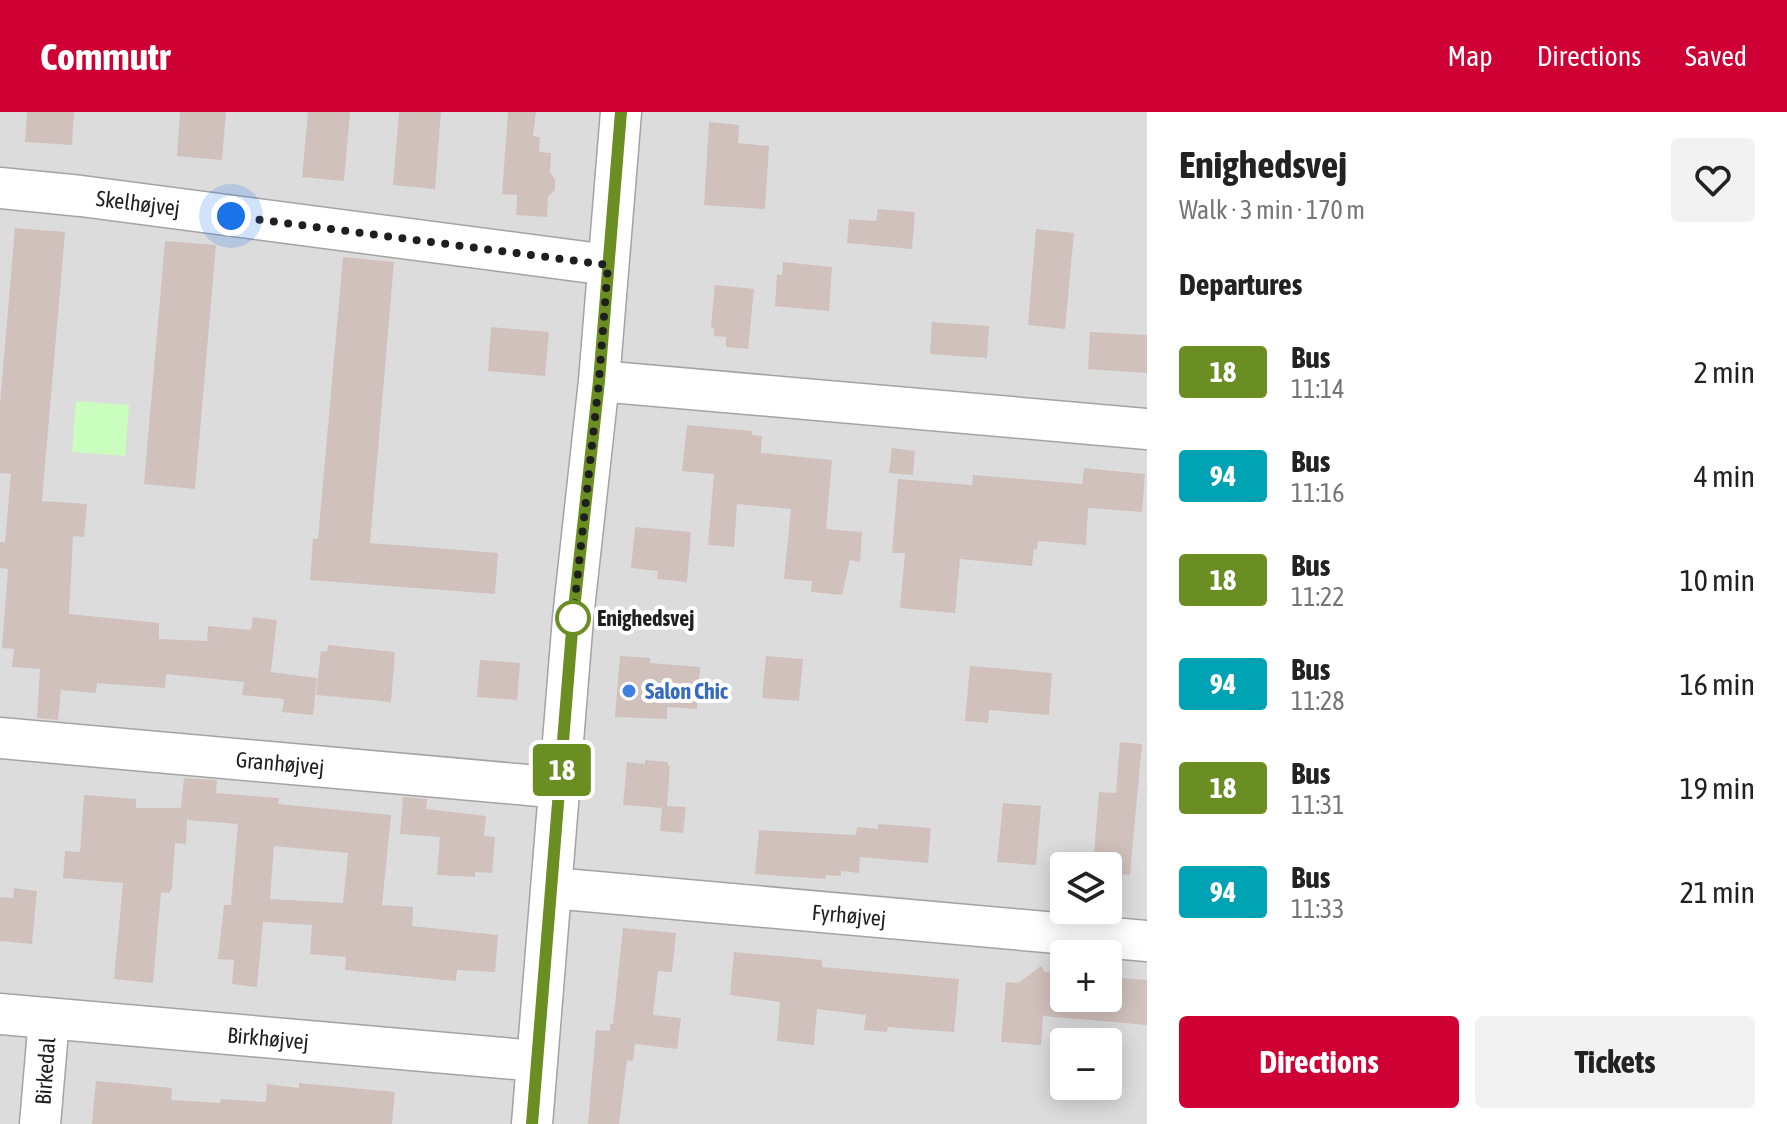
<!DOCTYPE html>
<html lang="en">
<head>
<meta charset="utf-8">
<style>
  :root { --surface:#fff; --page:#f2f2f2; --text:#222; --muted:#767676; --accent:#cf0034 }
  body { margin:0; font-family:"Asap Condensed",sans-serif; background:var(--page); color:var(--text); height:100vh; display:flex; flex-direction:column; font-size:30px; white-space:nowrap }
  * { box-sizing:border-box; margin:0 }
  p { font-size:26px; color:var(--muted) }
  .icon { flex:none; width:44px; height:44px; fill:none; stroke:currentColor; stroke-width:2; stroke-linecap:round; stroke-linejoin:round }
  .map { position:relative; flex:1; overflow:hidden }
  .drawer { display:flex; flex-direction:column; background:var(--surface); width:640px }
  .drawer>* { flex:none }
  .badge { padding:0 16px; border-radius:6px; font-size:28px; line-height:52px }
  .controls { position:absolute; left:1050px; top:740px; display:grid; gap:16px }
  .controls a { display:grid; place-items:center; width:72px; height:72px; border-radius:8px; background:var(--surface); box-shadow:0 4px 20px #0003; font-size:40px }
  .you { position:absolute; width:40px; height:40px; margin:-20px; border:6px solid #fff; border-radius:50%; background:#1a73e8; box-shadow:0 0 0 12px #1a73e833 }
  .map>.badge { position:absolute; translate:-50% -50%; box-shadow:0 0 0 4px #fff }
  h2 { padding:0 32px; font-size:30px; line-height:72px }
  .round { display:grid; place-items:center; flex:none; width:84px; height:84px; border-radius:8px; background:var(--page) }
  .summary { display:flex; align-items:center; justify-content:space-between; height:136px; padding:0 32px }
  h1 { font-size:38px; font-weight:700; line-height:60px }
  .cta { display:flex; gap:16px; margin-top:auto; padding:16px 32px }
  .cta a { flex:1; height:92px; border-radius:8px; background:var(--accent); color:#fff; font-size:32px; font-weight:700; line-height:92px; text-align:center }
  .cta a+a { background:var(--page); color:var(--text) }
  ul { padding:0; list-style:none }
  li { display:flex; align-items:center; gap:24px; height:104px; padding:0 32px }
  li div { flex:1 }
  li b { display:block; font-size:30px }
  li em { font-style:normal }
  li .badge { min-width:88px; font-weight:700; text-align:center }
  header { display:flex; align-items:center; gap:48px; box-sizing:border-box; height:112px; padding:0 40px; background:var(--accent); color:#fff }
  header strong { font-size:38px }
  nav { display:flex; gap:44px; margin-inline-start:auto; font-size:28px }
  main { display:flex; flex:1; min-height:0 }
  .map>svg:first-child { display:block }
  .residential { fill:#dddcdc; fill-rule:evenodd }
  .park { fill:#c9febe }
  .building { fill:#d1c1bd; fill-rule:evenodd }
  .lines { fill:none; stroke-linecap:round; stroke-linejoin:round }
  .minor-casing { stroke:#a3a3a3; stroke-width:43 }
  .minor { stroke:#fff; stroke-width:40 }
  .line-casing { stroke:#fff; stroke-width:18 }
  .line { stroke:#6b8e23; stroke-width:12 }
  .walk { stroke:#1f1f1f; stroke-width:8; stroke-dasharray:0 14.4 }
  .stop-dot { fill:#fff; stroke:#6b8e23; stroke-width:4 }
  .shop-dot { fill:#3f7fe0; stroke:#fff; stroke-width:3 }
  .labels { text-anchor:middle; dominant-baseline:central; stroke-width:8; stroke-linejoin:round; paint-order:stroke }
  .street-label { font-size:22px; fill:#1f1f1f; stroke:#fff }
  .stop-label { font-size:22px; font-weight:bold; fill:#1f1f1f; stroke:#fff; text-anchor:start }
  .shop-label { font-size:22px; font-weight:bold; fill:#366cbe; stroke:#fff; text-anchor:start }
</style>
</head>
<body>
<header>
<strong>Commutr</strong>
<nav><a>Map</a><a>Directions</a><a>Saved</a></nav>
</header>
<main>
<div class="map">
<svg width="1147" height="1012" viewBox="0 0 1147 1012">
  <rect width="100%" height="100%" fill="#f1eae5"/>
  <path class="residential" d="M0 0H1147V1012H0ZM1064 754H1108V798H1064ZM1064 842H1108V886H1064ZM1064 930H1108V974H1064Z"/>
  <path class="park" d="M76 289 129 293 125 344 72 340Z"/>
  <path class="building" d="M27 0H74L72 33 25 30Z
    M180 0H226L222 48 177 44Z
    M308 0H350L344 69 302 65Z
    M399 0H441L435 77 393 73Z
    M508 0H536L533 24 540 25 539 40 551 41 550 60 555 68V78L548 85 547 105 516 103 517 83 502 82Z
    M709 10 739 13 738 31 769 34 765 97 704 93Z
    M878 97 915 100 912 137 847 131 849 107 876 109Z
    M15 116 65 120 42 389 87 392 84 425 73 424 69 502 159 511V527L207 529 208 514 251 518 253 505 277 508 271 560 317 566 313 603 282 600 284 587 242 583 244 570 166 562 165 576 97 571 96 581 61 578 58 608 37 606 40 557 12 555 14 537 2 536 8 457 0 456V430H5L11 362 0 361V292Z
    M1036 117 1074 121 1065 217 1028 213Z
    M165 129 216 133 195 377 144 372Z
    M343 145 394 150 370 431 498 441 495 482 310 468 313 427H318Z
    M783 150 832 155 829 199 775 194 777 162 782 163Z
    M715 173 754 177 748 237 726 235V225L714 224V216L711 215Z
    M932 210 989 214 987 246 930 242Z
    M491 215 549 220 545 264 488 259Z
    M1090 220 1147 223V261L1088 257Z
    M687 313 752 319V323L762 324 761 341 832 348 826 417 862 420 860 450 850 448 842 483 811 480 812 469 784 467 791 397 737 392 734 435 708 433 714 362 682 359Z
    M892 336 915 339 913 363 889 361Z
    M1084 356 1145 362 1142 400 1088 396 1086 433 1038 429 1037 438 1034 437 1032 454 960 447 955 501 900 496 905 441H892L898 367 972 373 973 363 1082 372Z
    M635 415 691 420 687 470 657 467 658 459 631 456Z
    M328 533 395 540 391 590 316 583 321 539 327 540Z
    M620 544 650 546V551L700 555 697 597 667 595V607L615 605Z
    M766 544 803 547 799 589 762 586Z
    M480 548 520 551 517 588 477 585Z
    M970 554 1052 561 1049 603 989 598 988 611 965 609Z
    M1120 630 1142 632 1130 763 1108 761V754H1093L1099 680 1116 681Z
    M645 648 668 650V654H670L667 694 686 695 683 721 660 719 662 696 623 693 627 650 645 652Z
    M184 666 217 668 216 681 279 686 278 692 391 703 382 793 413 795 412 814 498 823 495 860 457 858 456 869 345 858 346 845 310 842 312 813 263 810 257 875 232 872 234 848 218 847 224 793H231L238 712 187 708 186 732 175 731 172 776 169 781 161 780 153 871 114 867 123 771 63 766 65 739 80 740 84 683 136 687V696H181ZM274 734 348 741 343 791 270 787Z
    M403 685 427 687 426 697 486 704 484 724 495 725 492 761 475 760V765L437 763 440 725 400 722Z
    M1003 691 1041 694 1036 753 997 750Z
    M878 712 931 716 928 751 860 745 859 761 841 759V764L826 763 825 767 755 762 759 718 856 723 857 715 878 717Z
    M14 776 37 779 32 832 0 829V785L13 786Z
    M623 816 676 821 672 860 658 859 653 903 681 906 677 937 635 932 633 949 627 948 619 1012H588L596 918 610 919V912H613Z
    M734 840 822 848V855L959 867 954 920 888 915 887 920 864 918 866 903 817 897 814 933 777 929 780 890 730 883Z
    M1041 854 1045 860 1064 861V886H1108V865L1147 868V913L1043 904 1041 933 1001 930 1006 870 1018 871Z
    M96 969 172 976 171 988 220 991 221 987 266 990 267 972 299 976V971L395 980 392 1012H92Z"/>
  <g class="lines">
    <g class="minor-casing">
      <path id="minor" d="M0 76 81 84 608 153
        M599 269 1147 317
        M0 626 561 676
        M552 776 1147 829
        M0 902 537 949
        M40 1012 49 907
        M532 1012 573 506 599 269 621 0"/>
    </g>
    <use href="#minor" class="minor"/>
  </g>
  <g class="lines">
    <g class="line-casing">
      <path id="line" d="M532 1012 573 506 599 269 621 0"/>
    </g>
    <use href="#line" class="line"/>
    <path class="walk" d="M231 104 608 153 599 269 573 506"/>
  </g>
  <circle class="stop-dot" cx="573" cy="506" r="16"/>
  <circle class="shop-dot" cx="629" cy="579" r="8"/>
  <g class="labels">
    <g class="street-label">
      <text transform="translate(138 91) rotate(7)">Skelhøjvej</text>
      <text transform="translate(280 651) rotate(5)">Granhøjvej</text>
      <text transform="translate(849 803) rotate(5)">Fyrhøjvej</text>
      <text transform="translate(268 926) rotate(5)">Birkhøjvej</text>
      <text transform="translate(45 959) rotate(-86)">Birkedal</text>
    </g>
    <g class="stop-label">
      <text x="597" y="506">Enighedsvej</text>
    </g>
    <g class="shop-label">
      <text x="645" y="579">Salon Chic</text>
    </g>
  </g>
</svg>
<div class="controls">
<a><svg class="icon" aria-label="layers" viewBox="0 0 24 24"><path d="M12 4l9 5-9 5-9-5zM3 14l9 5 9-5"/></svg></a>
<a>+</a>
<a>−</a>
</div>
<div class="you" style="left:231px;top:104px"></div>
<b class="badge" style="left:562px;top:658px;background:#6b8e23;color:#fff">18</b>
</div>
<section class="drawer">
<div class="summary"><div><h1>Enighedsvej</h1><p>Walk · 3 min · 170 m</p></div><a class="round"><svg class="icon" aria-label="heart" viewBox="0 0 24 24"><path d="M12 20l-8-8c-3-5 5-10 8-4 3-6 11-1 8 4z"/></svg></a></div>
<h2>Departures</h2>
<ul>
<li><span class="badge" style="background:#6b8e23;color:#fff">18</span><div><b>Bus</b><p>11:14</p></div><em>2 min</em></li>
<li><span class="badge" style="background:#00a3b4;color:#fff">94</span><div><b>Bus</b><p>11:16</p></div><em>4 min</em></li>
<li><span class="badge" style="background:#6b8e23;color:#fff">18</span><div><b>Bus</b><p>11:22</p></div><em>10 min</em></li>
<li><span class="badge" style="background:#00a3b4;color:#fff">94</span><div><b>Bus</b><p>11:28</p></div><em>16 min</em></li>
<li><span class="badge" style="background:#6b8e23;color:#fff">18</span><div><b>Bus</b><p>11:31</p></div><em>19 min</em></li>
<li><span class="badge" style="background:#00a3b4;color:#fff">94</span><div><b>Bus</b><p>11:33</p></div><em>21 min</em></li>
</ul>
<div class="cta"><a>Directions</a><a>Tickets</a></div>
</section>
</main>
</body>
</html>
